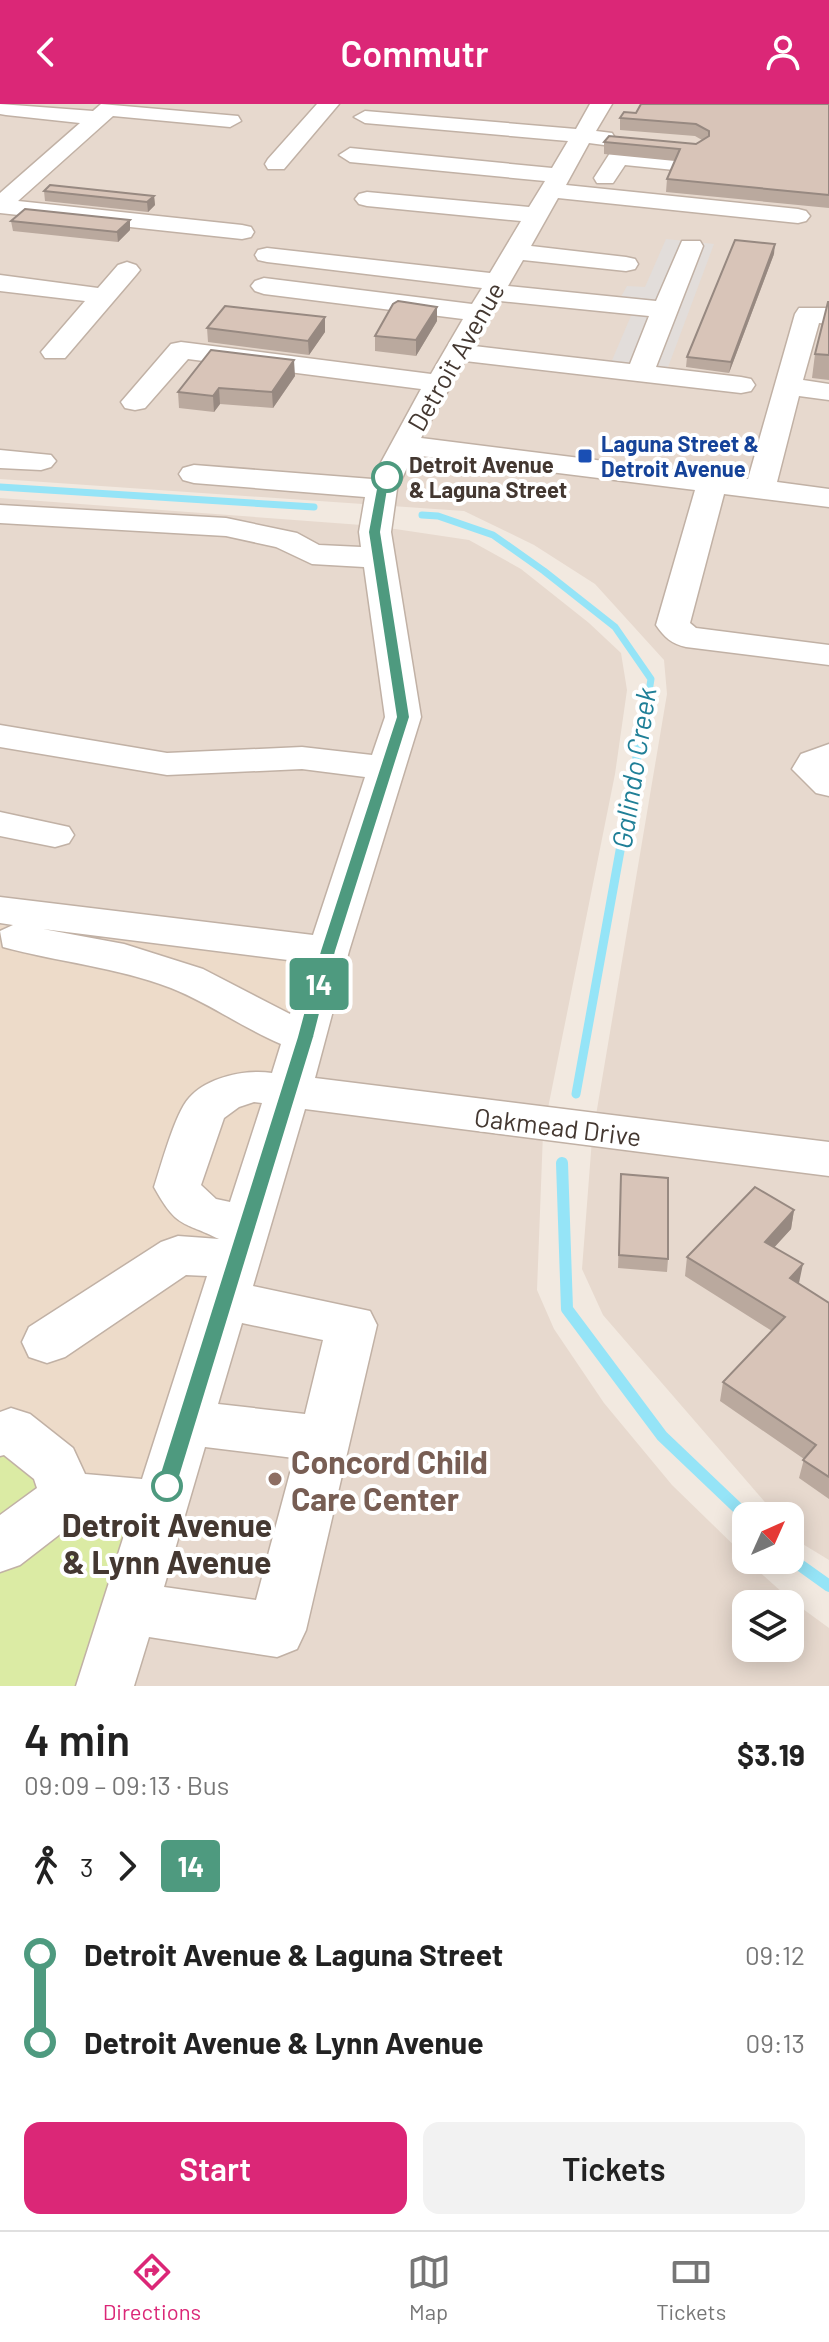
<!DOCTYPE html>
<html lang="en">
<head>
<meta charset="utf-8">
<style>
  :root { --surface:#fff; --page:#f2f2f2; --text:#222; --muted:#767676; --line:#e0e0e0; --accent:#db2777 }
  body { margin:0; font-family:Barlow,sans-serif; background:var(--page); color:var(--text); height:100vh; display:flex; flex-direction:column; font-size:30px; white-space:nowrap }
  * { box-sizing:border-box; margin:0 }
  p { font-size:26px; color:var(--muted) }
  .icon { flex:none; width:44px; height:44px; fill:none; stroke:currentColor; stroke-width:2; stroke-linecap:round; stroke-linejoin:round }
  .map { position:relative; height:1582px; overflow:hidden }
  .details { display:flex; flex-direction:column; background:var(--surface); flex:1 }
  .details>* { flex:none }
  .badge { padding:0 16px; border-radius:6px; font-size:28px; line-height:52px }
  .needle { width:52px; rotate:45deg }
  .controls { position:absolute; left:732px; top:1398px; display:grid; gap:16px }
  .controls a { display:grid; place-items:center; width:72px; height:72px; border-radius:16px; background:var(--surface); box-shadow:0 4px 20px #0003; font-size:40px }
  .map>.badge { position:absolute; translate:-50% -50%; box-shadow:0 0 0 4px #fff }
  .legs { display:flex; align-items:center; gap:12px; height:88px; padding:0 24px; font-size:26px }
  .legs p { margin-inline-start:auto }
  .head { display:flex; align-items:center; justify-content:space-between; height:136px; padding:0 24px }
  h1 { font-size:44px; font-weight:600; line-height:60px }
  .primary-button { display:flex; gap:16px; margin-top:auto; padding:16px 24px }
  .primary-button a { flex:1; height:92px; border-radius:16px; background:var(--accent); color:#fff; font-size:32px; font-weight:600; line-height:92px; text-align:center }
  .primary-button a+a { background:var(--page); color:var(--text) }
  ul { padding:0 24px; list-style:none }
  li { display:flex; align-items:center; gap:28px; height:88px; font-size:30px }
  li i { display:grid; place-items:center; width:12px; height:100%; margin:0 10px; background:currentColor }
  li i::after { content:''; width:20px; height:20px; margin:-10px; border:6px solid; border-radius:50%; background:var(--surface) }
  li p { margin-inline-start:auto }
  li:first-child i { background:linear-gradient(#0000 50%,currentColor 0) }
  li:last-child i { background:linear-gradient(currentColor 50%,#0000 0) }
  header { display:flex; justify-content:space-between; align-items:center; height:104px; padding:0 24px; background:var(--accent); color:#fff; font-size:36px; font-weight:600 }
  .menu { display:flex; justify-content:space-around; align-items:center; height:112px; border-top:2px solid var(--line); background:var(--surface); font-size:22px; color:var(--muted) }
  .menu a { display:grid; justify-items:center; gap:4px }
  .menu .current { color:var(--accent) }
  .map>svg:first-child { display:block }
  .residential { fill:#e7d9ce; fill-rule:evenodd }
  .education { fill:#eddbc9 }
  .green { fill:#dbeba4 }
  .parking { fill:#e2ddda }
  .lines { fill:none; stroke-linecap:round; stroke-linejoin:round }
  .stream-far2 { stroke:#95e4f7; stroke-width:7 }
  .stream-far1 { stroke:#95e4f7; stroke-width:9 }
  .stream { stroke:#95e4f7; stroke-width:12 }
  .minor-casing { stroke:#c1b1a5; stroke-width:3 }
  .minor { fill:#fff; fill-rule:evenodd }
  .wall { fill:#baa99e }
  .shaded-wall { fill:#978981 }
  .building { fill:#d8c4b8; stroke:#978981; stroke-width:2 }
  .line-1 { fill:#4e9a7f; stroke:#fff; stroke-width:2 }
  .transit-dot { fill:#1a4fb4; stroke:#fff; stroke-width:3 }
  .stop-1-dot { fill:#fff; stroke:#4e9a7f; stroke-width:4 }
  .education-dot { fill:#8d6e63; stroke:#fff; stroke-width:3 }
  .labels { text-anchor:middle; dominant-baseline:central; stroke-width:8; stroke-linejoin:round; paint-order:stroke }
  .far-transit-label { font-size:22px; font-weight:bold; fill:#164399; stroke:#fff; text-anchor:start }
  .far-stop-label { font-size:22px; font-weight:bold; fill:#443831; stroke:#fff; text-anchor:start }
  .street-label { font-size:26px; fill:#443831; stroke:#fff }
  .water-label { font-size:28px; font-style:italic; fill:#1f7f97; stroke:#fff }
  .near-education-label { font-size:32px; font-weight:bold; fill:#785e54; stroke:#fff; text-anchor:start }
  .near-stop-label { font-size:32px; font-weight:bold; fill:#443831; stroke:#fff }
</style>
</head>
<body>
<header><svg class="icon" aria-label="back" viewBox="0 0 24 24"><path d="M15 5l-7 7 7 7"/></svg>Commutr<svg class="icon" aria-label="person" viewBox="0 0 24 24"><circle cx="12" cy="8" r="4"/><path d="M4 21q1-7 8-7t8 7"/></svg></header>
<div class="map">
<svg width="829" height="1582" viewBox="0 0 829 1582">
  <rect width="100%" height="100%" fill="#f2e9e0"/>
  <path class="residential" d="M0 0H829V1456L801 1439 790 1426V1412H777L603 1211 582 1165 592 1035 667 590 664 556 595 480 534 441 464 407 0 375Z
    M0 394 375 422 469 436 521 465 589 519 621 549 627 586 615 670 543 1029 537 1186 554 1225 604 1299 672 1381 746 1453V1456L792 1497 829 1524V1582H105L324 861 0 821ZM746 1500H790V1544H746Z"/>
  <path class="education" d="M0 821 324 861 161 1401 70 1389 0 1330Z"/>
  <path class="green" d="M0 1330 54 1360 161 1401 106 1582H0Z"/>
  <path class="parking" d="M666 135 714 140 667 266 610 261 636 200 618 198 627 182 645 183Z"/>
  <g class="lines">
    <path class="stream-far2" d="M0 383 314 403
      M422 411 438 412 493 431 544 467 615 523 651 575 648 594"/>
    <path class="stream-far1" d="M576 990 648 592"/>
    <path class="stream" d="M562 1059 567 1205 662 1332 746 1412
      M790 1454 829 1482"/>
    <g class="minor-casing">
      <path id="minor" d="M0 0 93 7 101 0 238 12 241 17 230 23 113 12 18 97 242 121 251 123 254 128 251 133 242 135 0 109V89L80 19 6 11 0 10Z
        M317 0H339L284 65H268L265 60 268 55Z
        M590 0H612L596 27 612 29 615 34 604 41 589 39 566 81 798 105 806 107 810 112 806 117 798 119 558 94 531 142 626 153 635 155 638 160 635 165 626 167 523 156 508 182 656 197 682 137H700L703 142 656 263 741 273 751 275 755 281 751 287 741 289 465 257 421 334 748 375 795 210 799 204H829V220L819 219 803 276 829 280V296L799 292 777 378 829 385V403L724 390 690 519 696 524 829 541V561L686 543C672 540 664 533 656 521L695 386 413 351 397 385 391 428 421 613 349 847 315 974 829 1038V1072L305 1005 253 1182 370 1207 377 1221 306 1526 297 1545 277 1553 149 1533 134 1582H76L127 1422 77 1417 20 1461 0 1468V1411L37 1384 34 1375 4 1351 0 1352V1308L11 1304 30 1310 73 1344 85 1370 142 1375 207 1172 186 1171 65 1253 47 1259 29 1253 22 1238 29 1223 161 1138 178 1132 219 1135C183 1117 177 1125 154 1083 161 1062 175 1009 189 994 207 973 246 965 272 969L281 940C243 924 209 899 171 884 116 863 58 858 3 843L0 827 13 821 0 819V793L313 831 365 673 302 665 167 671 0 643V621L167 649 302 643 372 651 385 613 364 463 312 460 276 443 226 432 0 419V401L226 414 297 429 319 441 361 443 359 428 365 393 194 379 183 376 179 370 183 364 194 361 372 375 421 285 188 255 145 304 135 306 125 304 121 298 171 240 181 238 431 270 463 215 264 190 255 187 251 182 255 177 264 174 472 200 482 184 267 158 258 156 255 151 258 146 267 144 490 169 521 117 367 102 359 100 355 95 359 90 367 88 529 103 545 77 350 58 339 51 350 44 552 64 568 37 365 19 354 13 365 7 576 25ZM500 197 649 212 630 260 474 242ZM43 825 304 858 290 910 203 865 124 840ZM254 998 262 999 230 1098 216 1095 201 1081 224 1014 239 1003ZM242 1219 323 1236 305 1310 218 1300ZM205 1343 294 1354 256 1496 164 1483Z
        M618 47 684 53 692 55 695 60 692 65 684 67 625 61 613 79H597L594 74 610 49Z
        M127 158 136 161 140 166 136 171 65 254H45L41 248 85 197 0 187V171L98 184 118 161Z
        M0 346 51 351 56 357 51 363 41 366 0 364Z
        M829 640V692L816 689 792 665 801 650Z
        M0 708 69 723 74 731 69 739 55 743 0 732Z"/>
    </g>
    <use href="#minor" class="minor"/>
  </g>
  <path class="wall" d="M829 0V104L666 88 667 75 675 57 604 50V38L696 40 702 36 695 32 620 26V14L636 9Z
    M44 87 154 92 155 101 148 108 45 97Z
    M11 117 130 126 118 138 13 127Z
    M774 150 729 269 686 263 687 253Z
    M829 198V276L812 274 815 250Z
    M325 213V228L309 251 208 238 207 224Z
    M437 217 416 252 375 247V232Z
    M295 272 273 304 220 300 214 308 179 304 178 288Z
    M621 1070 668 1155 667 1168 618 1164Z
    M794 1106 791 1125 774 1143 798 1180 829 1199V1395L799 1374 804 1355 720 1297 723 1278 772 1227 685 1172 687 1153Z"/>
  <path class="shaded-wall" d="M154 92 155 101 148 108 147 98Z
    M130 116V126L118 138 117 128Z
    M775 140 774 150 729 269 731 258Z
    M437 203V217L416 252V236Z
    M325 213V228L309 251 308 237Z
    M294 256 295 272 273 304 272 288Z
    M219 284 220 300 214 308 213 292Z
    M794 1106 791 1125 762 1157 765 1138Z
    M803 1160 799 1179 786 1193 790 1174Z"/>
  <path class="building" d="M641 0H829V91L667 75 680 45 604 38 609 32 696 40 709 32V27L696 20 620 14 624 8 636 9Z
    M50 81 154 92 147 98 44 87Z
    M25 105 130 116 117 128 11 117Z
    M735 136 775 140 731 258 687 253Z
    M398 197 437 203 416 236 375 232 393 200Z
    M828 198H829V251L815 250Z
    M225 202 325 213 308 237 207 224Z
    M211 246 294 256 272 288 219 284 213 292 178 288Z
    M621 1070 668 1074V1155L619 1151Z
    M755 1083 794 1106 765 1138 803 1160 790 1174 829 1199V1373L803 1356 816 1341 723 1278 785 1213 687 1153Z"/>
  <path class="line-1" d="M387 370 393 373 388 385 381 428 410 613 336 847 314 933 177 1382 174 1388 167 1391 159 1388 156 1382 297 933 320 847 396 613 368 428 376 385 383 371Z"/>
  <rect class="transit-dot" x="577" y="344" width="16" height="16" rx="4"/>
  <g class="stop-1-dot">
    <circle cx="387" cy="373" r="14"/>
    <circle cx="167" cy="1382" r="14"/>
  </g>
  <circle class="education-dot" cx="275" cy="1375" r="8"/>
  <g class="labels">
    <g class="far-transit-label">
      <text x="601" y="339">Laguna Street &amp;<tspan x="601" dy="25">Detroit Avenue</tspan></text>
    </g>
    <g class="far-stop-label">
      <text x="409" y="360">Detroit Avenue<tspan x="409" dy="25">&amp; Laguna Street</tspan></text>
    </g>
    <g class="street-label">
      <text transform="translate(455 252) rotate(-60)">Detroit Avenue</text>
      <text transform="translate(558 1022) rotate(7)">Oakmead Drive</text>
    </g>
    <g class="water-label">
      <text transform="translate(633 664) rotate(-81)">Galindo Creek</text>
    </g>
    <g class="near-education-label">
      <text x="291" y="1357">Concord Child<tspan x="291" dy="37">Care Center</tspan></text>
    </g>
    <g class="near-stop-label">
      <text x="167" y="1420">Detroit Avenue<tspan x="167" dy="37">&amp; Lynn Avenue</tspan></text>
    </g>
  </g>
</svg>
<div class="controls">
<a><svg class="needle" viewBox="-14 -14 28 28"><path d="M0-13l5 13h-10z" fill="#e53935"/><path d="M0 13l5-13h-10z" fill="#767676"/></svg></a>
<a><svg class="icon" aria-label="layers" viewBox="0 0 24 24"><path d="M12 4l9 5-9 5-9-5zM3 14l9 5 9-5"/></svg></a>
</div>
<b class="badge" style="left:319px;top:880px;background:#4e9a7f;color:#fff">14</b>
</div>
<section class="details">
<div class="head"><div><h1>4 min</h1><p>09:09 – 09:13 · Bus</p></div><b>$3.19</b></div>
<div class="legs"><svg class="icon" aria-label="walk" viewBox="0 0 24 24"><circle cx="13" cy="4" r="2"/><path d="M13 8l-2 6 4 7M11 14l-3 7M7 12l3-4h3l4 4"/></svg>3<svg class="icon" aria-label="forward" viewBox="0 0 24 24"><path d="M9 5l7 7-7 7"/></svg><b class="badge" style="background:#4e9a7f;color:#fff">14</b></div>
<ul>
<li><i style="color:#4e9a7f"></i><b>Detroit Avenue &amp; Laguna Street</b><p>09:12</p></li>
<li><i style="color:#4e9a7f"></i><b>Detroit Avenue &amp; Lynn Avenue</b><p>09:13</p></li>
</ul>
<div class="primary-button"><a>Start</a><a>Tickets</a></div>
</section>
<nav class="menu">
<a class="current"><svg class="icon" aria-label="directions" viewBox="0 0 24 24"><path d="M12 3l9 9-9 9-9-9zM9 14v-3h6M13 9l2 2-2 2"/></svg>Directions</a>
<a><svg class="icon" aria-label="map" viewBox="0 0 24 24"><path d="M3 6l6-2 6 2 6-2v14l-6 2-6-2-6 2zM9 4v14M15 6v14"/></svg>Map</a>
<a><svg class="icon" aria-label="tickets" viewBox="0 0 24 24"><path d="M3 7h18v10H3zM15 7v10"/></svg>Tickets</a>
</nav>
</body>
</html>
